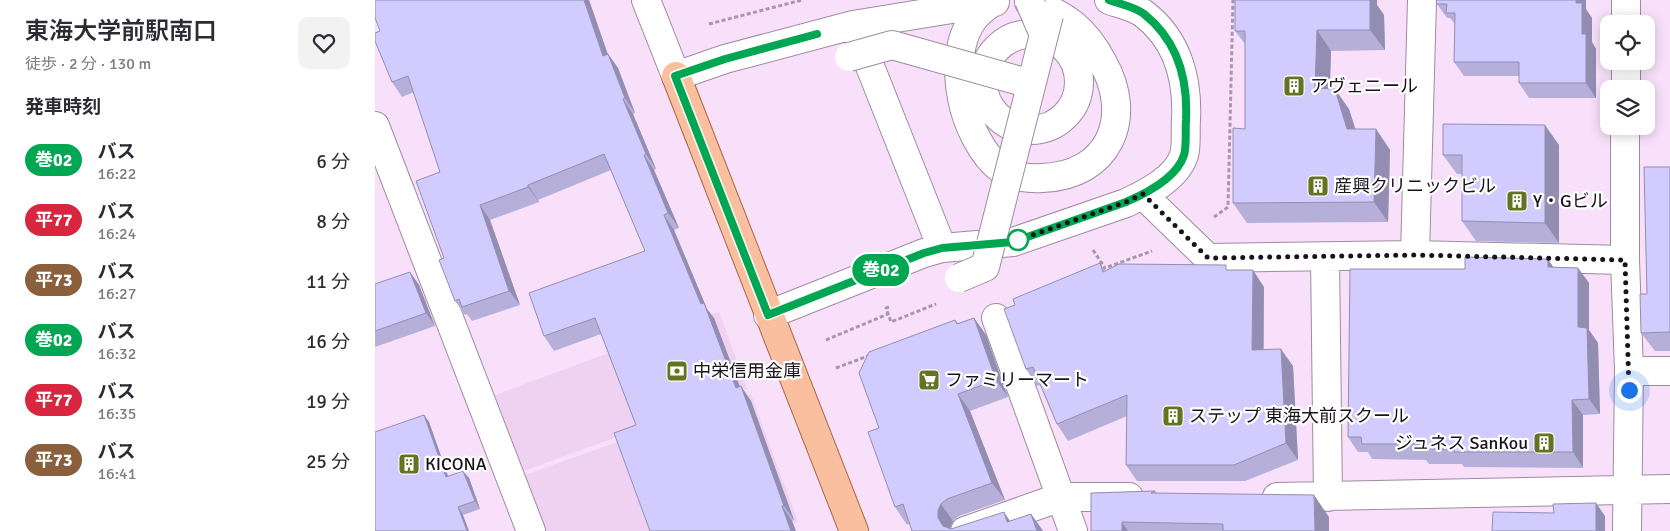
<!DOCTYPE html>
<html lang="ja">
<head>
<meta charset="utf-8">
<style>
  :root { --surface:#fff; --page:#f2f2f3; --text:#2b2b33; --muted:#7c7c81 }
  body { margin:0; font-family:Signika,"Noto Sans JP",sans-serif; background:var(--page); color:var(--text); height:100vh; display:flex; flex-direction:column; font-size:19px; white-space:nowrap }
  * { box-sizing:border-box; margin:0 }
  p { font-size:16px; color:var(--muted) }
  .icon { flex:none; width:28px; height:28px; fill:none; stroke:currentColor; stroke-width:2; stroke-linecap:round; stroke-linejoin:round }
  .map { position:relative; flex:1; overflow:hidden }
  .side { display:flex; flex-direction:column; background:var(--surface); width:375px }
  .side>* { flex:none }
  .badge { padding:0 10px; border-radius:16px; font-size:18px; line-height:32px }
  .fabs { position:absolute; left:1225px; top:15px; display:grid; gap:10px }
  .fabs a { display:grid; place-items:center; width:55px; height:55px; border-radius:10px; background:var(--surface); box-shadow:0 2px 12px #0003; font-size:25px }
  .you { position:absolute; width:25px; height:25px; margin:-12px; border:4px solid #fff; border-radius:50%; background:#1a73e8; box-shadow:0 0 0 8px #1a73e833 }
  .map>.badge { position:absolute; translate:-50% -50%; box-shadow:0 0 0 2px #fff }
  h2 { padding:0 25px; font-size:19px; line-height:45px }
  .round { display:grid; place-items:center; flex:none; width:52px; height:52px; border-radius:10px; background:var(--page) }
  .overview { display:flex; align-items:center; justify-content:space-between; height:85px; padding:0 25px }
  h1 { font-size:24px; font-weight:600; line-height:38px }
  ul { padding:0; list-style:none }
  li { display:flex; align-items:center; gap:15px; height:60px; padding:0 25px }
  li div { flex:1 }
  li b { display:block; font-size:19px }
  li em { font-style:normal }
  li .badge { min-width:55px; font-weight:700; text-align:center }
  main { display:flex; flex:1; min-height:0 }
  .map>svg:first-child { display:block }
  .built { fill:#efd2f1 }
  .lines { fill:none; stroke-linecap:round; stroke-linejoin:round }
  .minor-casing { stroke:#9f8aa1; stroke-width:30 }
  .major-casing { stroke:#a86647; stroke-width:30 }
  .path { stroke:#a896aa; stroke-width:3; stroke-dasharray:4 2.5; stroke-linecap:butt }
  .minor { stroke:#fff; stroke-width:28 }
  .major { stroke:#f9bf9e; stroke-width:28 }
  .minor-bridge-casing { stroke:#9f8aa1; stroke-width:30; stroke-linecap:butt }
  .minor-bridge { stroke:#fff; stroke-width:28 }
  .wall { fill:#b5afda }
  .shaded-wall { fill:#938eb1 }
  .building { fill:#d2cbfd; stroke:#938eb1 }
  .line-casing { stroke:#fff; stroke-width:11 }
  .line { stroke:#00a651; stroke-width:8 }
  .walk { stroke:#1a121b; stroke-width:5; stroke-dasharray:0 9 }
  .stop-dot { fill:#fff; stroke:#00a651; stroke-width:2.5 }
  .labels { text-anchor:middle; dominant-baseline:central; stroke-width:4.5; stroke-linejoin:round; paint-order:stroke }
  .poi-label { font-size:18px; fill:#1a121b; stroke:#fff; text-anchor:start }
</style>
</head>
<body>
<main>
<section class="side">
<div class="overview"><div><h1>東海大学前駅南口</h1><p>徒歩 · 2 分 · 130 m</p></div><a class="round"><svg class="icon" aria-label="heart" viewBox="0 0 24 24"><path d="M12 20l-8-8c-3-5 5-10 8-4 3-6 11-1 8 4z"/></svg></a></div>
<h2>発車時刻</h2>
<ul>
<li><span class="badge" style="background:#00a651;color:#fff">巻02</span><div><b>バス</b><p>16:22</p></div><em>6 分</em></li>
<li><span class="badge" style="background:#d7263d;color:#fff">平77</span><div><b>バス</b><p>16:24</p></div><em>8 分</em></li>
<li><span class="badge" style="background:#8b5e3c;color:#fff">平73</span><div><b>バス</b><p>16:27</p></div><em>11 分</em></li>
<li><span class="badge" style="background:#00a651;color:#fff">巻02</span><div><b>バス</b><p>16:32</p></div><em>16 分</em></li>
<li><span class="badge" style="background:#d7263d;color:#fff">平77</span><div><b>バス</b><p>16:35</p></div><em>19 分</em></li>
<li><span class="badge" style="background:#8b5e3c;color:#fff">平73</span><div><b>バス</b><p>16:41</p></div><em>25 分</em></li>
</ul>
</section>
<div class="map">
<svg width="1295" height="531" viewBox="0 0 1295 531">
  <rect width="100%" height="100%" fill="#f8e0fa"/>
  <path class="built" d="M344 312 372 389 149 471 120 395Z
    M376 394 423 522 397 531H170L150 475Z"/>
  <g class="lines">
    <g class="minor-casing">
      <path id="minor" d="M271 0 301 76 350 59 478 25 620 2
        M617 2C611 7 604 12 600 17 582 39 582 72 587 98 591 121 606 155 627 170 637 177 655 179 667 178 734 176 759 118 728 63 710 29 690 14 654 2
        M1251 24V0
        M481 31 567 248
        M608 82a48 48 0 1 1 96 0a48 48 0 1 1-96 0Z
        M1251 89V61
        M0 126 156 531
        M1250 126V260L1254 371 1252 531
        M768 195 833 258 1040 255 1250 260
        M1040 255 1047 0
        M950 257 953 497
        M393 315 549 253 567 248 638 242 751 203C772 193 802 178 809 155 812 145 810 130 811 120 813 80 803 40 769 14 760 7 745 4 734 0
        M621 318 698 531
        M1254 371H1295
        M902 497 1295 489
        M590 531 686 497H754"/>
    </g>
    <g class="major-casing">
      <path id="major" d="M301 76 479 531"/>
    </g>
    <path class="path" d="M334 24 427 0
      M839 217 853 207 858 0
      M718 250 730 268
      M727 269 777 251
      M514 307 511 308 516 322 561 304
      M451 340 513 314
      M461 368 493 356"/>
    <use href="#minor" class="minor"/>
    <use href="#major" class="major"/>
    <g class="minor-bridge-casing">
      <path id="minor-bridge" d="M654 0 669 35
        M474 57 517 45 656 84
        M584 278 610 267 674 15"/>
    </g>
    <use href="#minor-bridge" class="minor-bridge"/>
  </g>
  <path class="wall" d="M214 0 233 54 243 68 260 113 258 114 281 169 279 170 304 228 299 230 332 309 339 318 365 387 376 401 419 520 417 521 421 531H275L261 425 226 334 179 351 169 336 270 251 236 170 163 200 164 202 115 220 145 305 97 321 92 314 90 315 80 301 69 258 65 172 39 92 27 97 17 82 5 31Z
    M860 0H1002V5L1009 15 1010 50 956 51 955 88 974 109 980 129H1001L1015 150 1013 222 872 223 858 203 870 129V44L860 31Z
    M1061 0H1211V9L1217 18V42L1221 49V98H1154L1144 83V76H1089L1079 62 1080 24 1075 18H1072L1062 4Z
    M1184 145V243L1101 241 1087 221V174H1082L1068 155Z
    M1295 167V351H1280L1266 333 1272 294Z
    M725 263 730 271 854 270 889 287V349L918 366 923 460 870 481H762L751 465 752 416 693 441 682 424 665 385 662 386 651 369 640 305Z
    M1179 267 1203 268 1214 283V330L1223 343 1225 414 1208 415V468L1089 467 1087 464H1054L1051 460 997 459 993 452H983L973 437 1090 269Z
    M35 272 44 285 60 326 0 347V284Z
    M599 318 611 335 633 397 595 411 630 500 584 516 578 521 575 529 635 521 656 514 668 531H537L535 523 532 525 520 507 504 428 580 320 583 323Z
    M49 415 54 422 73 476 94 478 105 509 88 515 0 531Z
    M780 491 782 493 954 517V531H716V493Z"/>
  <path class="shaded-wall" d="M209 0H214L238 70 228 56Z
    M992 0H1002V5L1009 15 1010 50 995 30Z
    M1201 0H1211V9L1217 18V42L1221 49V98L1211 83 1207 34Z
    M942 30 956 51 954 109 940 88Z
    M233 54 243 68 260 113 250 98Z
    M960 89 974 109 987 150 972 129Z
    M248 99 258 114 281 169 271 154Z
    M1170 125 1184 145V243L1170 223Z
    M1001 129 1015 150 1013 222 999 202Z
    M269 155 279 170 304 228 293 213Z
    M153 185 163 200 164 202 153 187Z
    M105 205 115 220 145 305 134 291Z
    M289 215 299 230 332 309 339 318 371 403 361 388Z
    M1173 259 1183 274 1173 267Z
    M1203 268 1214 283V330L1223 343 1225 414 1214 399 1203 327Z
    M878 270 889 287 888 366 877 350Z
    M35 272 44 285 60 326 51 313Z
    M599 318 611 335 633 397 621 380Z
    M906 349 918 366 923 460 911 443Z
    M366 386 376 401 419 520 409 506Z
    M583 394 595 411 630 500 617 483Z
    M1197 400 1208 415V468L1198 452Z
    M49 415 54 422 76 485 71 477Z
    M88 471 94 478 105 509 100 501Z
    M939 495 954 517V531H940Z
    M1221 503 1230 516V531H1221Z
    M566 504 578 521 575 528V531H572L563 518V510Z
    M407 506 417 521 421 531H416Z
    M83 507 88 515 94 531H92Z
    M629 512 641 530 632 522Z
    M656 514 668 531H662Z
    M747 522 753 531H747Z"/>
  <path class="building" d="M0 0H209L228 56 233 54 250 98 248 99 271 154 269 155 293 213 289 215 326 304 329 303 361 388 366 386 409 506H407L416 531H275L239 433 261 425 220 318 169 336 154 293 270 251 229 154 153 185V187L105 205 134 291 87 307 84 299 80 301 64 260 69 258 41 181 65 172 33 76 17 82 0 41V33L5 31 0 18Z
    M860 0H995V30H942L940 88 960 89 972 129H1001L999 202 858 203V128L870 129V31H860Z
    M1061 0H1201V3H1207V34H1211V83H1144V62H1079L1080 13H1071L1072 4H1062Z
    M1068 124 1170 125V223L1087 221V155H1068Z
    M1269 167H1295V332L1266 333 1265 294H1272Z
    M1090 257 1173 259V267L1203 268V327L1212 328 1214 399 1197 400 1198 452H1079V449H1044V444H987L986 437H973L975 269H1090Z
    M725 263 728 272 744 264 851 265V270H878L877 350 906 349 911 443 859 465H751L752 395 682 424 658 367 651 369 629 309 640 305 638 299Z
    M35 272 51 313 0 331V284Z
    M599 318 621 380 583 394 617 483 572 499 566 504 563 510V518L568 526 576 529 629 512 632 522 656 514 662 531H537L528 504 520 507 493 432 504 428 484 373 494 352 580 320 582 324Z
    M49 415 71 477 88 471 100 501 83 507 92 531H0V432Z
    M780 491 776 493 939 495 940 531H848V524L747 522V531H716V493Z
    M1221 503V531H1117L1118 512 1179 513 1178 504Z"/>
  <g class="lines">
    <g class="line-casing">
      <path id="line" d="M442 34 350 59 300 76 393 315 549 253 567 248 638 242 751 202C772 193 802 178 809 155 812 145 810 130 811 120 813 79 803 41 769 14 760 7 745 4 734 0"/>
    </g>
    <use href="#line" class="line"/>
    <path class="walk" d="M643 240 638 242 751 202 768 194 833 258 1040 255 1250 260 1254 390"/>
  </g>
  <defs>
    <g id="building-square" transform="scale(1.125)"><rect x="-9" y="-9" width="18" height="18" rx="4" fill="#637320" stroke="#fff"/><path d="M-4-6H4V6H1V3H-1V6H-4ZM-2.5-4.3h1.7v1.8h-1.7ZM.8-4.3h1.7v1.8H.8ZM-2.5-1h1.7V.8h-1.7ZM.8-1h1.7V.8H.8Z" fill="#fff"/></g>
    <g id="bank-square" transform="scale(1.125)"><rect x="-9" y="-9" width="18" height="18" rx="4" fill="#637320" stroke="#fff"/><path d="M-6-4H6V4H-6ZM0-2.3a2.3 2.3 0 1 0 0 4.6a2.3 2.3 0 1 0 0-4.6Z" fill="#fff"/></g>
    <g id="supermarket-square" transform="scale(1.125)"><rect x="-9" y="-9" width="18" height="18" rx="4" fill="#637320" stroke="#fff"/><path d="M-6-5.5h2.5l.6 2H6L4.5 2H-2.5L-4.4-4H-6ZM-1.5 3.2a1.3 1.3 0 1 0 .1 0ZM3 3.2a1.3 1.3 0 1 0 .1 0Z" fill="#fff"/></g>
  </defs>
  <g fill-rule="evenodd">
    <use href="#building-square" x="919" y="86"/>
    <use href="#building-square" x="943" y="186"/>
    <use href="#building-square" x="1142" y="201"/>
    <use href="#bank-square" x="302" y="371"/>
    <use href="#supermarket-square" x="554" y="380"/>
    <use href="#building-square" x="798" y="416"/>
    <use href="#building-square" x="1169" y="443"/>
    <use href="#building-square" x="34" y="464"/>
  </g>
  <circle class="stop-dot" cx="643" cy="240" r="10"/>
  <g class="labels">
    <g class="poi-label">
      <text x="935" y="86">アヴェニール</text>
      <text x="959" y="186">産興クリニックビル</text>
      <text x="1158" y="201">Y・Gビル</text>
      <text x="318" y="371">中栄信用金庫</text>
      <text x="570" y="380">ファミリーマート</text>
      <text x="814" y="416">ステップ 東海大前スクール</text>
      <text x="1153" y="443" text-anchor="end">ジュネス SanKou</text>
      <text x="50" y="464">KICONA</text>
    </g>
  </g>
</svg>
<div class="fabs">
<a><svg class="icon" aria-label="locate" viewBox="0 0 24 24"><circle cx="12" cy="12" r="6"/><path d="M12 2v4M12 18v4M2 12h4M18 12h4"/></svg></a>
<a><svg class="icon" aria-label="layers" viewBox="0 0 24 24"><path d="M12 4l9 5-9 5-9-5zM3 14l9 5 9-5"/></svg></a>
</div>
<div class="you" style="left:1254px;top:390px"></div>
<b class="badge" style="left:506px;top:270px;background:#00a651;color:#fff">巻02</b>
</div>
</main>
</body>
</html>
